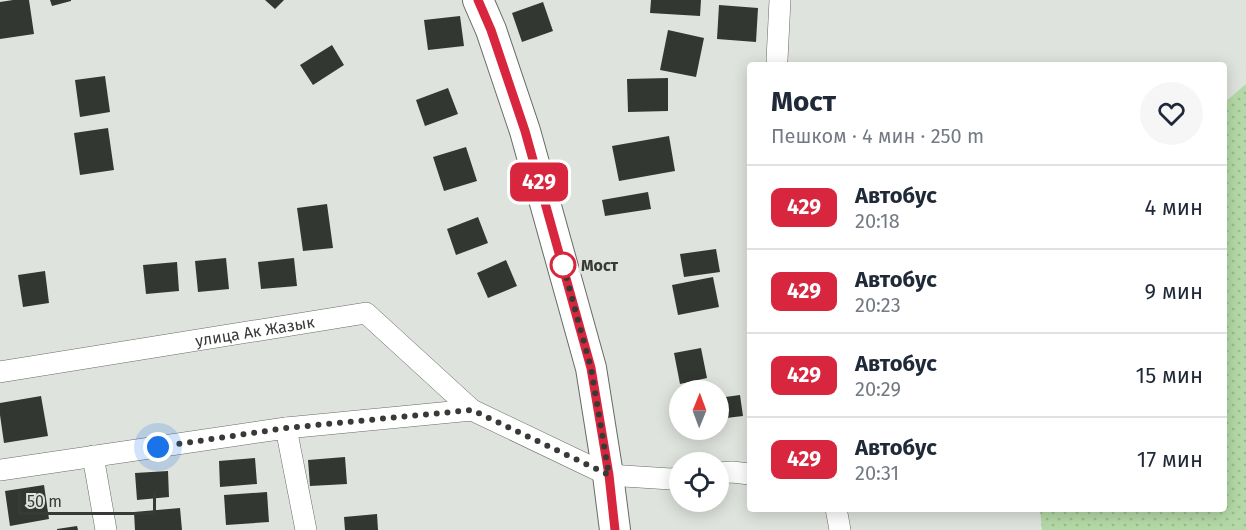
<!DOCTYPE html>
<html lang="ru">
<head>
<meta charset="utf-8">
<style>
  :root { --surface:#fff; --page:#f6f6f7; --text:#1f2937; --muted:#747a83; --line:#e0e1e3 }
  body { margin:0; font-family:"Fira Sans",sans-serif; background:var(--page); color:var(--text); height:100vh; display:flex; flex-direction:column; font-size:22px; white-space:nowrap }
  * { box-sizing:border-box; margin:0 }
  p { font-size:20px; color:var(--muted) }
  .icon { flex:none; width:33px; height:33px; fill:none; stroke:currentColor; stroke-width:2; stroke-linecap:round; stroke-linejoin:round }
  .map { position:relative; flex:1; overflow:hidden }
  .details { position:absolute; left:747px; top:62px; width:480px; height:450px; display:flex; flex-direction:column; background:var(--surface); border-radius:6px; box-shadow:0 3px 15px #0003 }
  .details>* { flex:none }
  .badge { padding:0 12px; border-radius:9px; font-size:21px; line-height:39px }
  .needle { width:39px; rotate:1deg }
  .fabs { position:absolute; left:669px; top:380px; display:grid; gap:12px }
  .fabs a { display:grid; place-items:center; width:60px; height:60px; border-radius:50%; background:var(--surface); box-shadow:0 3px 15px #0003; font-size:30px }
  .scale { position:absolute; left:18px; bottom:15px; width:138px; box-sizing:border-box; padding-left:6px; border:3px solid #383a37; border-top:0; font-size:16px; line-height:21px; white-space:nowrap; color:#383a37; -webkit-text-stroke:4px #dfe3dd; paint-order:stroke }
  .you { position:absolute; width:30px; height:30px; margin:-15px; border:4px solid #fff; border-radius:50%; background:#1a73e8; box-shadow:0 0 0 9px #1a73e833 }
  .map>.badge { position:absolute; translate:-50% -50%; box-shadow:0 0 0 3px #fff }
  .round { display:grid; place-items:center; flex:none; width:63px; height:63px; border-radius:32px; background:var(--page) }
  .headline { display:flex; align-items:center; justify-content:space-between; height:102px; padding:0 24px }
  h1 { font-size:28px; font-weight:700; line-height:45px }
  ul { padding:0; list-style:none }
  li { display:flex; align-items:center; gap:18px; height:84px; padding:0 24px; border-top:2px solid var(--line) }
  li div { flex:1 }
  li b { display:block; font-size:22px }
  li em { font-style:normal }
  li .badge { min-width:66px; font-weight:700; text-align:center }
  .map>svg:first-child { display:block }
  .grass { fill:url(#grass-dots) }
  .building { fill:#333732 }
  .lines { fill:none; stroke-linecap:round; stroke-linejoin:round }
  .minor-casing { stroke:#676b66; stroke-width:22 }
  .secondary-casing { stroke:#676b66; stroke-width:32 }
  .minor { stroke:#fff; stroke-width:21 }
  .secondary { stroke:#fff; stroke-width:30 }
  .line-casing { stroke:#fff; stroke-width:14 }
  .line { stroke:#d7263d; stroke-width:9 }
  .walk { stroke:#383a37; stroke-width:6; stroke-dasharray:0 10.8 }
  .stop-dot { fill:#fff; stroke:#d7263d; stroke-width:3 }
  .labels { text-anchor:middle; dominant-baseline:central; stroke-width:6; stroke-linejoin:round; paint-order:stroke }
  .stop-label { font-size:16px; font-weight:bold; fill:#383a37; stroke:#dfe3dd; text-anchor:start }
  .street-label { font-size:16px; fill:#383a37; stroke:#dfe3dd }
</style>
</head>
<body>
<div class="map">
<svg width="1246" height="530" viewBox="0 0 1246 530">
  <defs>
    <pattern id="grass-dots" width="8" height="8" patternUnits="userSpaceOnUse" patternTransform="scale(1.5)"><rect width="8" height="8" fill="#b4d9a6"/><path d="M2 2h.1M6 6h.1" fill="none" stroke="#9cbb90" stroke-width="1.8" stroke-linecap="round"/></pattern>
  </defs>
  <rect width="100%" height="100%" fill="#dfe3dd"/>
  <path class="grass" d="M1246 84V530H1042L1040 509 1224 508V103Z"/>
  <path class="building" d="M13 0H29L34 34 0 39V2Z
    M50 0H71V1L52 6Z
    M265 0H284L275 9Z
    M651 0H701L700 16 650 13Z
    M543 2 553 31 522 42 512 13Z
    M719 5 758 8 756 42 717 39Z
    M460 16 464 46 428 50 424 20Z
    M668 30 704 38 696 77 660 70Z
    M332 45 344 65 313 85 300 65Z
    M105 76 110 112 80 117 75 80Z
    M668 78V111L628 112 627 79Z
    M448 88 458 114 425 126 416 100Z
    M108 128 114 170 80 175 74 133Z
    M669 136 675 171 619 181 612 146Z
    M466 147 477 181 444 191 433 157Z
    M648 192 651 209 605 216 602 200Z
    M327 204 333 248 303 251 297 208Z
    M478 217 488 243 456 255 447 229Z
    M716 249 720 272 684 277 680 254Z
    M226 258 229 289 198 292 195 261Z
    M294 258 297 286 261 289 258 262Z
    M506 260 517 286 488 298 477 273Z
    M177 262 179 291 146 294 143 265Z
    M45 271 49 303 23 307 18 275Z
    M713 277 719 307 678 315 672 285Z
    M701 348 707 378 680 384 674 353Z
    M740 395 743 416 718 419V398Z
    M41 396 48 436 4 443 0 415V403Z
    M345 457 347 484 310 486 308 460Z
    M255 458 257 484 220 487 219 461Z
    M168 471 169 497 137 500 135 473Z
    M44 485 49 519 10 526 5 491Z
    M267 492 269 522 226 525 224 495Z
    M180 508 182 530H135L134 512Z
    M377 514 378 530H345L344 517Z
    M77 526 78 530H57V529Z"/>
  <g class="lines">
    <g class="minor-casing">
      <g id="minor">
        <path d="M777 60 780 0"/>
        <path id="s1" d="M0 372 366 313 472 410 608 475 671 479 680 478"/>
        <path d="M286 428 306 530"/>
        <path d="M93 456 106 530"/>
        <path d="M0 470 286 428 472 410"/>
        <path d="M718 473 732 472 750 474"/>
        <path d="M836 508 840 530"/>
      </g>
    </g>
    <g class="secondary-casing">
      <path id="secondary" d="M478 0 491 30 525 131 591 368 608 475 615 530"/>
    </g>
    <use href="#minor" class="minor"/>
    <use href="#secondary" class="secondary"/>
  </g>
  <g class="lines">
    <g class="line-casing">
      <path id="line" d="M478 0 491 30 525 131 591 368 609 475 615 530"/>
    </g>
    <use href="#line" class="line"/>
    <path class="walk" d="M158 447 286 428 472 410 609 475 591 368 563 265"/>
  </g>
  <circle class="stop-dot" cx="563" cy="265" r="12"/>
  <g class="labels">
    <g class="stop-label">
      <text x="581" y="265">Мост</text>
    </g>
    <g class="street-label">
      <text stroke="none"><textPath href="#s1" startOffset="258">улица Ак Жазык</textPath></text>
    </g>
  </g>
</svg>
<div class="fabs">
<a><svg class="needle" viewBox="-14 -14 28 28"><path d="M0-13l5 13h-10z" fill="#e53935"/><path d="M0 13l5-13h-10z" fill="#747a83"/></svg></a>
<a><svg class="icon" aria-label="locate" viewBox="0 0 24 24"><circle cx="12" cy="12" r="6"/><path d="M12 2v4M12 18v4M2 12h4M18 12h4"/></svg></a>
</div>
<div class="scale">50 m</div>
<div class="you" style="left:158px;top:447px"></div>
<b class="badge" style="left:539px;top:182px;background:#d7263d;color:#fff">429</b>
<section class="details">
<div class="headline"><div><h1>Мост</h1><p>Пешком · 4 мин · 250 m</p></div><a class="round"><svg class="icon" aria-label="heart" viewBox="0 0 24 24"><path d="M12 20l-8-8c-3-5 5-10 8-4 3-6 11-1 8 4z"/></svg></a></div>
<ul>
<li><span class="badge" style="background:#d7263d;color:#fff">429</span><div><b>Автобус</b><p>20:18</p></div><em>4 мин</em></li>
<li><span class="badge" style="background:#d7263d;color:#fff">429</span><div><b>Автобус</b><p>20:23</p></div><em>9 мин</em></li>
<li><span class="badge" style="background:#d7263d;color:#fff">429</span><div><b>Автобус</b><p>20:29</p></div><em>15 мин</em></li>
<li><span class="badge" style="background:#d7263d;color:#fff">429</span><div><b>Автобус</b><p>20:31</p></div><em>17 мин</em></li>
</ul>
</section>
</div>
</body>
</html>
